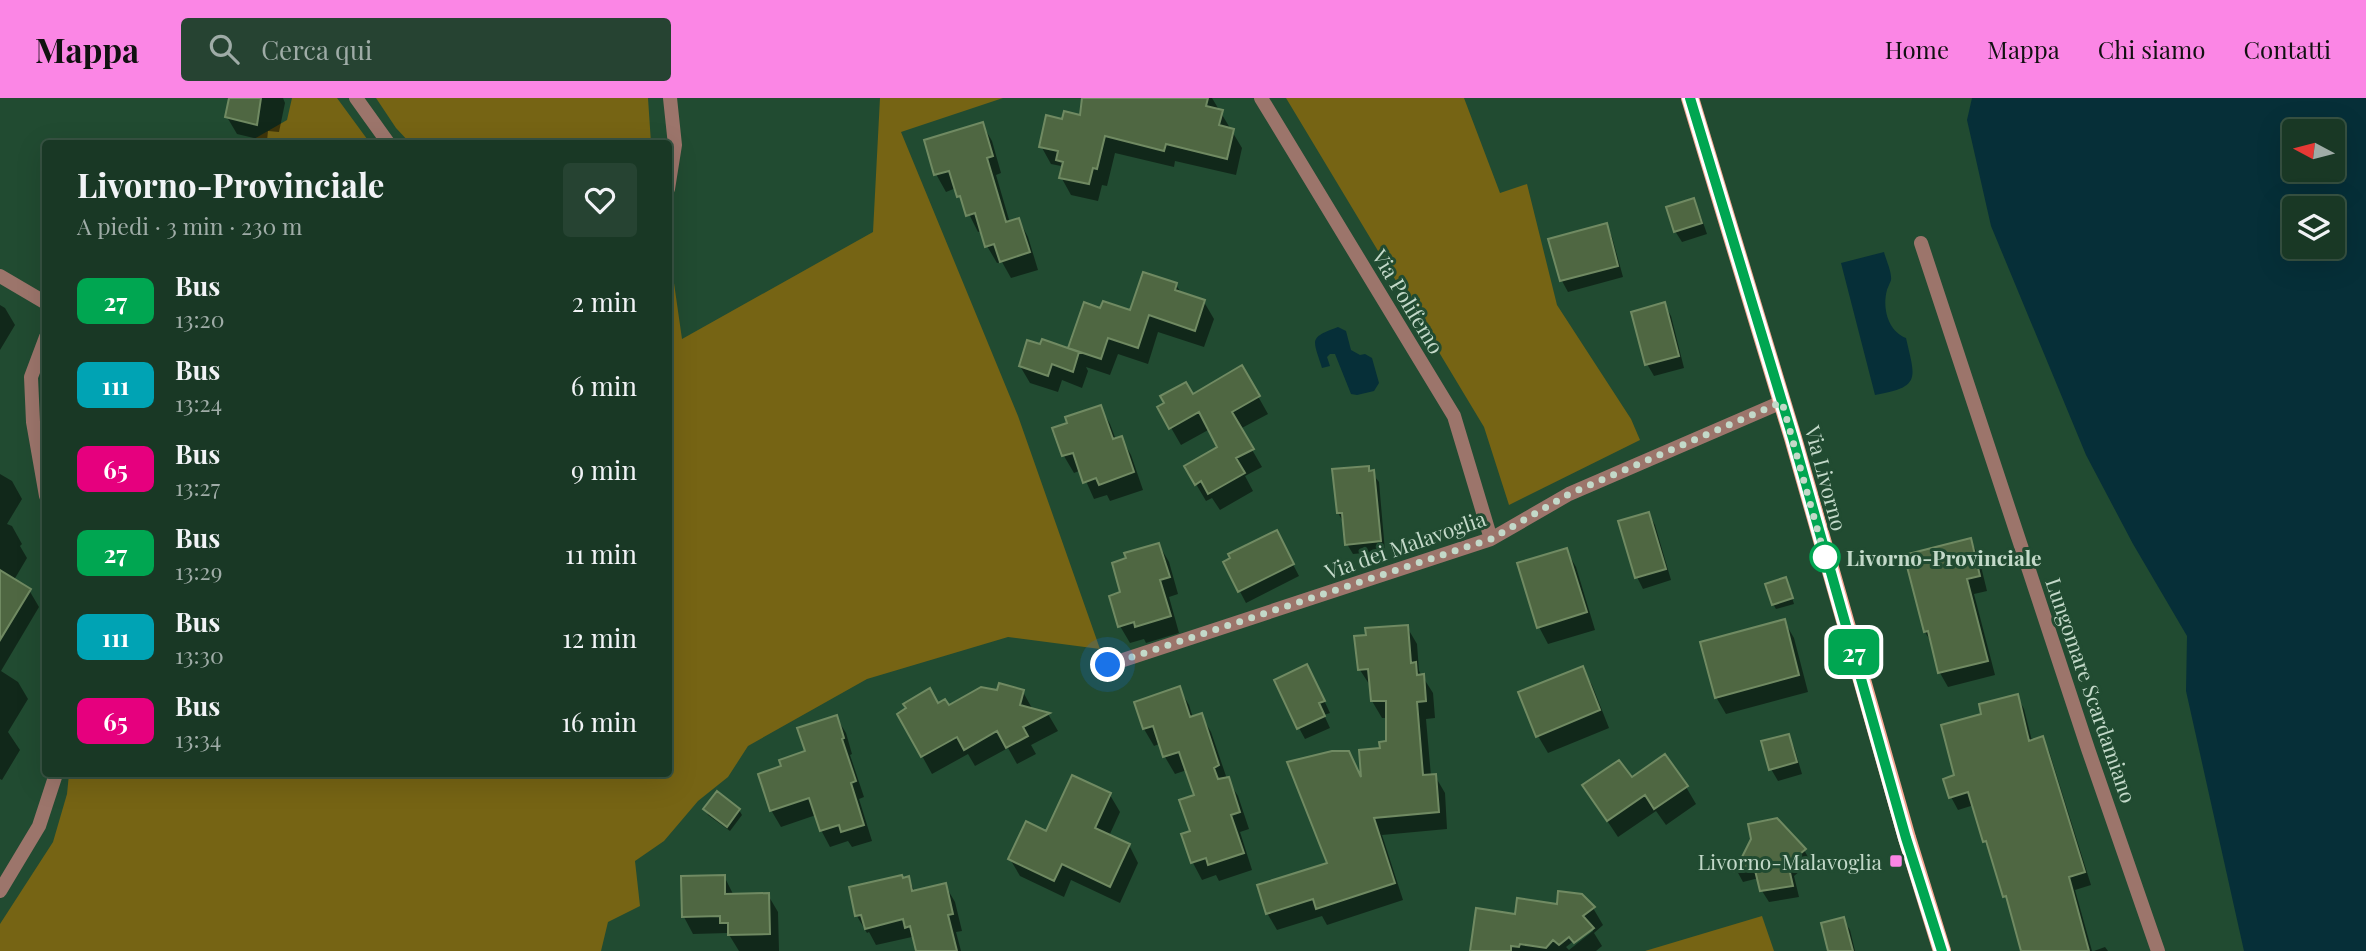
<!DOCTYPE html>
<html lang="it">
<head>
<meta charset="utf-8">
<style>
  :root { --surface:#193825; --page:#264332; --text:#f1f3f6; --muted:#9faca7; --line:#375242; --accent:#fb86e5 }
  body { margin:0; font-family:"Playfair Display",serif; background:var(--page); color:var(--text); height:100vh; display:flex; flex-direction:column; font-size:26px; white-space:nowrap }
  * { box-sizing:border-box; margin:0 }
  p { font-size:23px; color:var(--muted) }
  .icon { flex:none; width:38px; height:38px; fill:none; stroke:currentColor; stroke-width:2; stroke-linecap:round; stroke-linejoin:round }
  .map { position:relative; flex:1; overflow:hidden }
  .sheet { position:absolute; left:42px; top:42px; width:630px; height:637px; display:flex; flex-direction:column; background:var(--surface); border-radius:7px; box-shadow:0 7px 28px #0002,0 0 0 2px var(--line) }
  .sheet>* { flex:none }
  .badge { padding:0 14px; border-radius:10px; font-size:24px; line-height:46px }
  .needle { width:46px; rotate:277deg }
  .buttons { position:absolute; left:2282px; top:21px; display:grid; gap:14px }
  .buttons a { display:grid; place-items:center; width:63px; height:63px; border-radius:7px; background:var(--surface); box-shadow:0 7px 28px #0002,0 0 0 2px var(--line); font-size:35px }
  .you { position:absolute; width:35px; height:35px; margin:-18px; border:5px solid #fff; border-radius:50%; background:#1a73e8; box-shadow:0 0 0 10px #1a73e833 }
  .map>.badge { position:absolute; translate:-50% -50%; box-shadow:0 0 0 4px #fff }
  .round { display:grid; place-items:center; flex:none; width:74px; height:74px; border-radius:7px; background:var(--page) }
  .overview { display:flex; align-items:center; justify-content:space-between; height:119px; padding:0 35px }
  h1 { font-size:33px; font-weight:700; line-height:52px }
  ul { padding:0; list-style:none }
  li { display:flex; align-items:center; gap:21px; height:84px; padding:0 35px }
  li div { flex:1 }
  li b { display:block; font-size:26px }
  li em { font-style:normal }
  li .badge { min-width:77px; font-weight:700; text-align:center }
  header { display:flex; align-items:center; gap:42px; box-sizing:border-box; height:98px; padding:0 35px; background:var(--accent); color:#111 }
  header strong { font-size:33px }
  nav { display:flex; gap:38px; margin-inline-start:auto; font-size:24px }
  .search { width:490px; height:63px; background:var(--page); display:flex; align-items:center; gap:18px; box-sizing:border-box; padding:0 24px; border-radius:7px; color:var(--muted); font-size:26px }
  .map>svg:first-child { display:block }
  .green { fill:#766414 }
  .water { fill:#062f38; fill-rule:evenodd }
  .shadow { fill:#0007; fill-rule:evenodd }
  .building { fill:#4f6742; stroke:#708a62; stroke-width:2 }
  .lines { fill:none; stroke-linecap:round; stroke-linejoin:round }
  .minor { stroke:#9c756b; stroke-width:14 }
  .primary { stroke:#f5a793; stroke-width:18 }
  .line-casing { stroke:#fff; stroke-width:16 }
  .line { stroke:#00a651; stroke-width:10 }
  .walk { stroke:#c3d9c9; stroke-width:7; stroke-dasharray:0 12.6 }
  .stop-dot { fill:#fff; stroke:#00a651; stroke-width:3.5 }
  .poi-dot { fill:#fb86e5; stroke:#214b31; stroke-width:2.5 }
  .labels { text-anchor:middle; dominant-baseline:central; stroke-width:6; stroke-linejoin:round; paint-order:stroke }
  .street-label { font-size:21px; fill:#c3d9c9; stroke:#214b31 }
  .stop-label { font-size:21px; font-weight:bold; fill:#c3d9c9; stroke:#214b31; text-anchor:start }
  .poi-label { font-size:21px; fill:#c3d9c9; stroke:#214b31; text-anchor:end }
</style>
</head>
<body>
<header>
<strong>Mappa</strong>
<div class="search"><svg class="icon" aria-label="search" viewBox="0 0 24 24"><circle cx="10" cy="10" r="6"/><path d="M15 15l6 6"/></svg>Cerca qui</div>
<nav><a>Home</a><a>Mappa</a><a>Chi siamo</a><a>Contatti</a></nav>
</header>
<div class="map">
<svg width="2366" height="853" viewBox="0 0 2366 853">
  <rect width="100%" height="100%" fill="#214b31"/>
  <path class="green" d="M292 0H337L370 45H247L287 22Z
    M376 0H648L651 45H410L396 30Z
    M880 0H1003L901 34 1018 318 1100 551 1008 539 867 581 748 648 728 679 698 703 664 743 635 763 640 808 608 824 601 853H0V826L53 744 67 696 69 676H668L669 150 682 241 873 134Z
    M1286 0H1464L1500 95 1527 86 1557 207 1631 321 1640 342 1509 407 1484 329Z
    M1762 818 1774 853H1645Z"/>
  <path class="water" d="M1972 0H2366V853H2244L2186 593 2187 538 2133 446 2086 357 1991 128 1967 22ZM2333 33V72H2294V33ZM2333 110V149H2294V110Z
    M1884 154C1886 162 1892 174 1891 182 1891 183 1887 191 1887 192 1882 210 1888 233 1906 240 1915 280 1922 289 1875 297L1841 165Z
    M1338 229 1346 233 1351 252 1360 257 1365 256 1372 260 1379 285 1374 293 1357 297 1351 296 1335 256H1330L1327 259 1330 268 1322 270C1313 241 1308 240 1338 229Z"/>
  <path class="shadow" d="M231 0H283L285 5 279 34 268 33 267 43 237 36 227 19Z
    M1105 0H1212L1242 50 1236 77 1175 63 1174 69 1115 55 1107 88 1102 87 1098 103 1071 97 1061 79 1063 71 1061 68 1051 66 1041 48 1064 23 1082 19Z
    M982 26 992 43 1001 75 996 77 1010 125 1019 122 1028 139 1038 172 1011 180 1002 164 997 165 987 148 982 133 978 134 956 90 946 94 936 76Z
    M1693 102 1699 113 1707 136 1682 144 1675 133Z
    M1606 127 1612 139 1623 179 1568 194 1562 183Z
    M1176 187 1182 196 1204 204 1214 221 1204 249 1158 234 1148 266 1118 256 1110 277 1086 269 1088 273 1082 290 1062 282 1058 294 1030 285 1020 268 1072 254 1070 249 1102 212 1131 215Z
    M1664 206 1671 218 1684 270 1654 278 1647 266Z
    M0 207 5 210 15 227 0 252Z
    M1242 270 1268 316 1240 331 1262 369 1245 378 1253 393 1220 412 1212 400 1206 403 1186 369 1219 349 1210 331 1181 347 1159 309 1192 298Z
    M1100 309 1110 326 1116 342 1121 340 1131 357 1143 392 1110 403 1107 397 1094 401 1081 372 1074 375 1064 358 1055 331 1069 326Z
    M1368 370 1379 384 1385 453 1353 456 1347 446 1344 425 1338 415Z
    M0 376 12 383 22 401 7 426 12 428 22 446 20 448 27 460 14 482 29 492 39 509 1 573 18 584 28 601 8 634 20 652 2 682 0 681Z
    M1649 416 1655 427 1671 482 1643 491 1637 479Z
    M1970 442 1978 456 1987 493 1974 496 1995 577 1948 589 1940 575 1933 547 1925 534 1906 458Z
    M1282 445 1299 478 1246 505 1225 465Z
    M1159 447 1169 464 1178 496 1169 499 1179 535 1146 545 1144 541 1130 545 1120 528 1122 495Z
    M1566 452 1576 469 1595 532 1548 546 1539 529Z
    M1788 486 1794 506 1776 511 1773 506Z
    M1784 523 1794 540 1808 594 1726 616 1716 599Z
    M1407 529 1417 546 1419 573 1433 595 1435 620 1426 621 1431 678H1435L1445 695 1447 731 1382 737 1403 802 1327 827 1322 818 1277 832 1267 815 1329 766 1358 672 1363 683 1388 645V620H1382L1372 603 1371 589 1360 572Z
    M1582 570 1592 587 1609 630 1548 655 1538 638Z
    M1313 579 1330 615 1324 617 1330 630 1305 641 1299 630Z
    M1179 590 1189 607 1193 620 1201 617 1211 634 1227 681 1238 698 1249 731 1240 734 1252 772 1219 783 1216 777 1202 782 1193 765 1183 737 1192 734 1196 698 1187 672 1175 676 1165 659 1161 645 1154 648 1144 631Z
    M998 594H1023L1033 612 1048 616 1058 633 1031 647 1036 656 1017 666 1008 650 975 668 968 656 932 676 899 616 938 607 948 609Z
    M2017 598 2024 611 2032 643 2042 641 2049 653 2091 787 2075 792 2092 853H2025L1992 757 1984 743 1974 707 1958 712 1951 699 1956 679 1984 618Z
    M836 619 846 635 852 656 850 657 864 699 859 701 872 743 852 749 848 743 830 749 821 732 816 717 781 729 771 712 783 669 807 654Z
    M1788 638 1794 649 1802 676 1778 683 1771 671 1764 644Z
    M1631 682 1686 689 1696 706 1666 727 1656 713 1618 739 1584 688Z
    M1110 697 1120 714 1109 738 1129 747 1138 765 1120 805 1071 782 1064 799 1020 778 1010 761 1047 735Z
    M705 711 739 712 742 717 730 733 708 717Z
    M1753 741 1804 752 1811 764 1794 778 1799 799 1769 804 1762 793 1759 780 1743 784 1737 773Z
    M724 778 734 798 768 797 778 814 779 853H739L728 835 693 836 684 819Z
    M908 780 915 794 945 787 955 804 962 833 956 834 961 853H918L912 839 876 847 869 834 867 835 857 818 851 791Z
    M1593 810 1603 827 1594 835 1602 848 1596 853H1471L1517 818ZM1593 828V833L1569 852 1566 849Z
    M1843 821 1850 832 1855 853H1830Z
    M2105 849 2108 853H2094Z"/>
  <path class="building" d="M229 0H261L257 27 225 19Z
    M1082 0H1208L1206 8 1223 12 1219 27 1234 31 1227 61 1166 46 1164 53 1105 38 1097 71 1093 70 1089 86 1059 80 1063 64 1056 62 1058 53 1039 49 1046 17 1062 21 1064 13 1080 17Z
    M983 24 993 58 987 60 1006 124 1019 120 1030 154 1000 164 994 146 985 149 975 115 966 118 960 98 957 99 949 73 934 77 924 42Z
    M1694 100 1702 125 1674 134 1666 109Z
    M1607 125 1618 168 1560 183 1548 141Z
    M1143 174 1177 185 1175 192 1205 202 1195 233 1149 217 1138 250 1108 240 1101 261 1068 250 1084 204 1100 210 1103 203 1130 212Z
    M1665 204 1679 258 1645 267 1631 214Z
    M1042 241 1079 254 1073 274 1052 266 1048 278 1019 268 1027 242 1040 246Z
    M1242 267 1260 298 1232 314 1254 351 1236 360 1245 375 1208 396 1201 383 1195 387 1184 368 1217 349 1199 314 1169 331 1157 309 1164 305 1160 298 1186 284 1193 296Z
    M1101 307 1113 341 1122 338 1134 374 1099 387 1096 380 1083 385 1073 355 1062 358 1052 330 1067 325 1065 319Z
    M1369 368V373L1374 372 1381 443 1345 447 1342 415H1337L1332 371Z
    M1649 414 1666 471 1635 480 1618 423Z
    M1277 432 1294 466 1238 494 1223 464 1230 460 1228 456Z
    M1971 440 1980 478 1967 481 1988 563 1938 575 1928 533 1924 534 1904 457Z
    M1159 445 1170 479 1160 482 1171 518 1135 529 1134 524 1118 529 1109 498 1120 494 1112 465 1126 460 1124 455Z
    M1567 450 1587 514 1537 530 1517 465Z
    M0 472 31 491 0 542Z
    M1786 479 1793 500 1772 507 1765 486Z
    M1785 521 1799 577 1715 600 1700 544Z
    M1408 527 1411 565 1416 564 1417 577 1424 576 1426 603 1417 604 1423 677 1436 676 1439 714 1374 720 1395 785 1316 811 1313 801 1266 816 1257 787 1327 765 1287 664 1332 653H1349L1361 679 1359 652 1380 650 1379 644 1386 643V603H1371L1368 571 1358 572 1354 538 1366 537 1365 530Z
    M1307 566 1325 603 1319 605 1325 618 1297 631 1274 582Z
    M1583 568 1600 612 1536 639 1518 594Z
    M999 585 1024 592 1020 607 1050 615 1023 629 1028 638 1006 650 997 633 964 652 957 639 921 659 897 616 906 610 903 606 930 590 938 605 945 601 949 607 981 589 997 592Z
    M1180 588 1190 619 1202 615 1219 667 1214 670 1218 681 1229 679 1240 714 1231 717 1244 755 1208 767 1206 760 1191 765 1181 736 1190 733 1179 702 1194 697 1181 660 1179 654 1163 659 1153 628 1143 631 1134 604Z
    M2018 596 2029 643 2043 638 2085 774 2069 779 2089 853H2021L2006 798 2003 799 1986 743 1983 744 1968 694 1949 700 1943 681 1954 677 1941 627 1981 616 1979 606Z
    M837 617 844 640 842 641 856 683 851 685 864 727 841 734 839 727 820 733 809 700 770 713 758 676 781 668 779 662 805 653 797 630Z
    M1789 636 1797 664 1769 672 1761 643Z
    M1665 656 1688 688 1654 711 1645 697 1607 723 1582 687 1619 662 1632 679Z
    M1072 677 1111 695 1095 730 1130 746 1110 789 1062 766 1054 783 1008 761 1026 723 1046 733Z
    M717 693 740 711 727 729 703 711Z
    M1777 720 1806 751 1788 766 1793 788 1760 793 1754 768 1735 773 1751 741 1748 726Z
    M725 777V796L769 795 770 836 728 837V825H720V818L682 819 681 778Z
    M902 777 903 780 909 778 912 793 946 785 953 816 948 817 957 853H916L910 828 905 830 903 821 865 831 861 817 855 818 849 789Z
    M1558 793 1582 796 1595 809 1583 818 1594 830 1574 845 1569 839 1559 847 1553 842 1546 850 1520 846 1519 849 1511 848V853H1470L1476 810 1515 816 1517 800 1557 806Z
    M1844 819 1853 853H1828L1821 825Z"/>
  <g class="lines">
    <path class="minor" d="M356 0 389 46
      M1261 0 1454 318 1491 441
      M668 91 675 47 670 0
      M1921 145 2088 651 2158 853
      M0 178 46 205
      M46 239 31 279 33 324 46 398
      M1108 567 1491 441 1569 396 1782 304
      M0 793 39 728 56 676"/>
    <path class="primary" d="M1690 0 1793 340 1907 740 1942 853"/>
  </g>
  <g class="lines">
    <g class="line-casing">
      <path id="line" d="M1690 0 1793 340 1906 740 1942 853"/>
    </g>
    <use href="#line" class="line"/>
    <path class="walk" d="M1108 567 1491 441 1569 396 1782 304 1825 459"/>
  </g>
  <circle class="stop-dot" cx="1825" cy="459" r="14"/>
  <rect class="poi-dot" x="1889" y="756" width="14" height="14" rx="3.5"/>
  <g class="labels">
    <g class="street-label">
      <text transform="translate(1409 203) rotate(59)">Via Polifemo</text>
      <text transform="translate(1827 380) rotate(75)">Via Livorno</text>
      <text transform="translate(1405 446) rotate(-19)">Via dei Malavoglia</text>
      <text transform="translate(2092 592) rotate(71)">Lungomare Scardamiano</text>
    </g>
    <g class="stop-label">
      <text x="1846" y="459">Livorno-Provinciale</text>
    </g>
    <g class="poi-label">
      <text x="1882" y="763">Livorno-Malavoglia</text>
    </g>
  </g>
</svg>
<div class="buttons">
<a><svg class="needle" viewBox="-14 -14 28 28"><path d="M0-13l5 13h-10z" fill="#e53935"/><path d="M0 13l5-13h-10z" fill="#9faca7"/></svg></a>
<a><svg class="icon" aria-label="layers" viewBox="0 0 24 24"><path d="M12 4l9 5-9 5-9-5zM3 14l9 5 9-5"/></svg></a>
</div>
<div class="you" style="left:1108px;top:567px"></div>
<b class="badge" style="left:1854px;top:554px;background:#00a651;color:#fff">27</b>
<section class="sheet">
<div class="overview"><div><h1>Livorno-Provinciale</h1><p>A piedi · 3 min · 230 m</p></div><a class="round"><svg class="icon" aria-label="heart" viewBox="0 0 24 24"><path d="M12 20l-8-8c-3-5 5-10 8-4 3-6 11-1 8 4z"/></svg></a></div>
<ul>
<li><span class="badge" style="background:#00a651;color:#fff">27</span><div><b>Bus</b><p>13:20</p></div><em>2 min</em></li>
<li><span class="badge" style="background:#00a3b4;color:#fff">111</span><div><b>Bus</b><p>13:24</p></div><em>6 min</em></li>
<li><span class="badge" style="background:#e6007e;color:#fff">65</span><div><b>Bus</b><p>13:27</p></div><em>9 min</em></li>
<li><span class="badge" style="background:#00a651;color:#fff">27</span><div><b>Bus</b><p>13:29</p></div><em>11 min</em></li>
<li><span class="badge" style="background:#00a3b4;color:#fff">111</span><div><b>Bus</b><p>13:30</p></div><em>12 min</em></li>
<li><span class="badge" style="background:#e6007e;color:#fff">65</span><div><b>Bus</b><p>13:34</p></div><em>16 min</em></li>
</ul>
</section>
</div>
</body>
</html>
